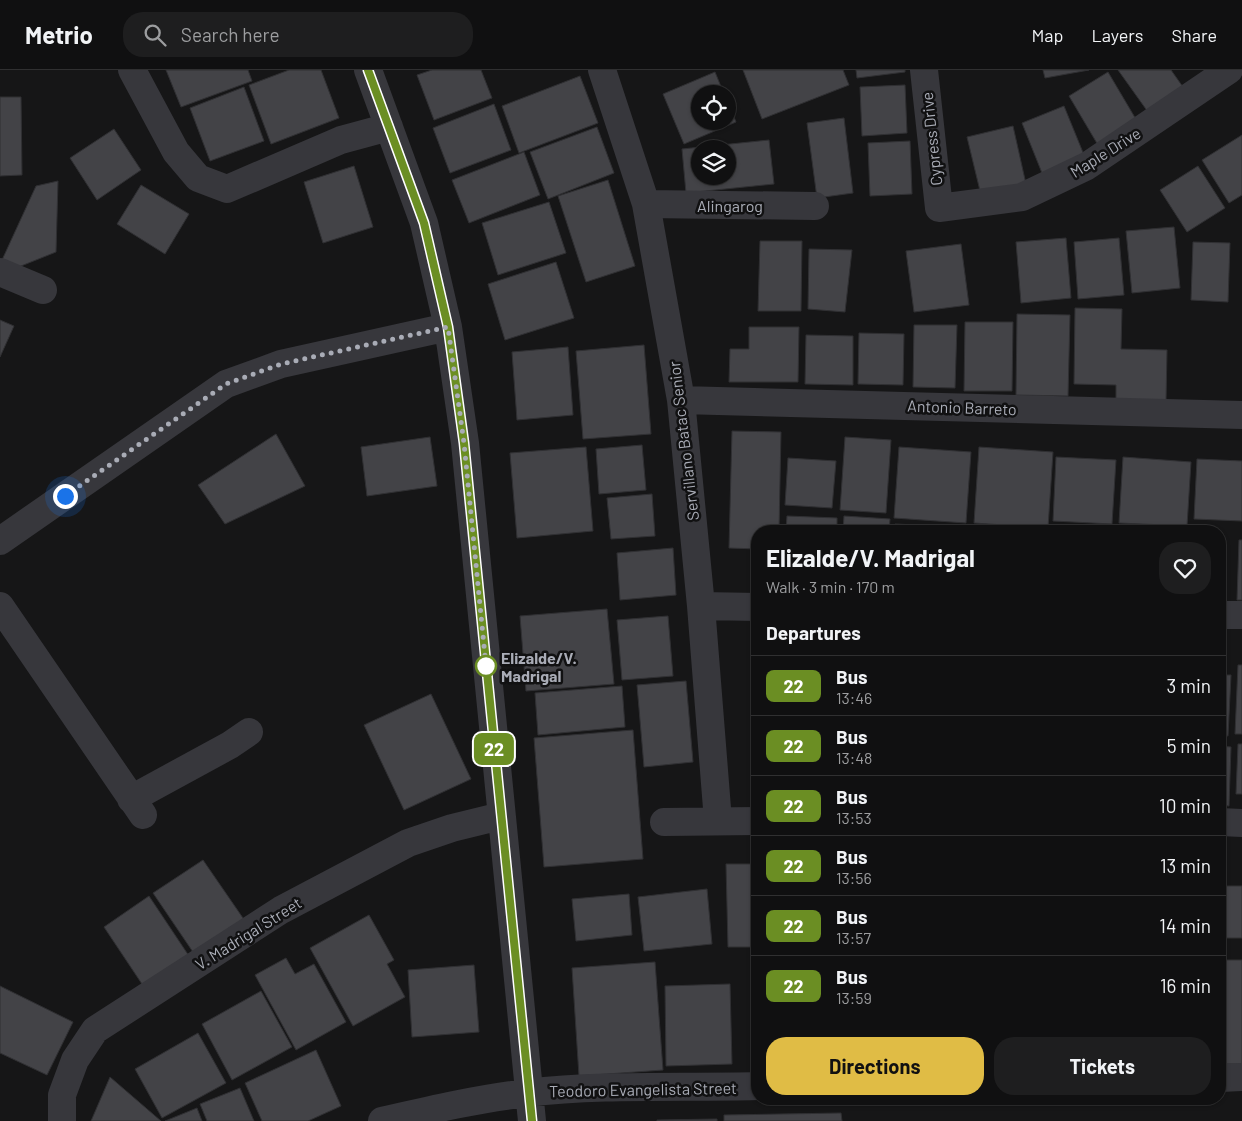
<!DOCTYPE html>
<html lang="en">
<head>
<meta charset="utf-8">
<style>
  :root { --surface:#101011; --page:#1e1e1f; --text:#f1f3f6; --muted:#9c9d9f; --line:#303031; --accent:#e0bc45 }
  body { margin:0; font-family:Barlow,sans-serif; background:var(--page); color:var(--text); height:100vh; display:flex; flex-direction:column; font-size:19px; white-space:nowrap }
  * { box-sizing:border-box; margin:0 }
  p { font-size:16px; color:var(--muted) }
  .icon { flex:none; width:28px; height:28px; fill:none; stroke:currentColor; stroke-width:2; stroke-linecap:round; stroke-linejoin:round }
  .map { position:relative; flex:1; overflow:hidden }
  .drawer { position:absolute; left:751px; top:455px; width:475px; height:580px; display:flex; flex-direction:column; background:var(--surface); border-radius:20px; box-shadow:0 1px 4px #0004,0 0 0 1px var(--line) }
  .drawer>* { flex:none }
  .badge { padding:0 10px; border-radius:8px; font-size:18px; line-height:32px }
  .fabs { position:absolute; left:691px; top:15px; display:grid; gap:10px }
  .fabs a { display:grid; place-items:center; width:45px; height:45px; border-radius:50%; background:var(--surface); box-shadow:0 1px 4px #0004,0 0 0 1px var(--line); font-size:25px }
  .you { position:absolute; width:25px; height:25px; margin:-12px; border:4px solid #fff; border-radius:50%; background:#1a73e8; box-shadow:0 0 0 8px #1a73e833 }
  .map>.badge { position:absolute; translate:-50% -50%; box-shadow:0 0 0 2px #fff }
  h2 { padding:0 15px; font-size:19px; line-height:45px }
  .round { display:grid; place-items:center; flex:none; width:52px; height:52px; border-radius:20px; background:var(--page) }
  .overview { display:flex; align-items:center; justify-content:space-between; height:85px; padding:0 15px }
  h1 { font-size:24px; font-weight:700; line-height:38px }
  .button { display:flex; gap:10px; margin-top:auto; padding:10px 15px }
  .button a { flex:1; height:58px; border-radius:20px; background:var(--accent); color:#111; font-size:20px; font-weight:700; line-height:58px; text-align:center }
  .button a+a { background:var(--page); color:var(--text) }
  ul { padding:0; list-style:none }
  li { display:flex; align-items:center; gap:15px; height:60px; padding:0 15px; border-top:1px solid var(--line) }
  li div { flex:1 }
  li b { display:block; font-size:19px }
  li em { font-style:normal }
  li .badge { min-width:55px; font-weight:700; text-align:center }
  header { display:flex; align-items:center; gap:30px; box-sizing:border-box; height:70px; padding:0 25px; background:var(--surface); border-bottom:1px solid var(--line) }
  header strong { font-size:24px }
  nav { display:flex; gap:28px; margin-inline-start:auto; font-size:18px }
  .search { width:350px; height:45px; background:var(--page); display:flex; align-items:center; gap:12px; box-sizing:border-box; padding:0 18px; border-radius:20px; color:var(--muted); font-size:19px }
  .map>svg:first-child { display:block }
  .building { fill:#434347; stroke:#303033; fill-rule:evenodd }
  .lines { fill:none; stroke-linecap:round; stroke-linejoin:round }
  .minor { stroke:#37373c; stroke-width:28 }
  .line-casing { stroke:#fff; stroke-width:11 }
  .line { stroke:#6b8e23; stroke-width:8 }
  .walk { stroke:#a9acb6; stroke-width:5; stroke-dasharray:0 9 }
  .stop-dot { fill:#fff; stroke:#6b8e23; stroke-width:2.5 }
  .labels { text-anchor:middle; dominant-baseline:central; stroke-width:5; stroke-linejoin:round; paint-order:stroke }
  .street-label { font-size:16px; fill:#a9acb6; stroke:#111112 }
  .stop-label { font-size:16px; font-weight:bold; fill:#a9acb6; stroke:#111112; text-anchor:start }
</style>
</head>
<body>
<header>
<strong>Metrio</strong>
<div class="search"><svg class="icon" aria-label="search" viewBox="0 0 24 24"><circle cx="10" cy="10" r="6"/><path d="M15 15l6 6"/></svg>Search here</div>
<nav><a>Map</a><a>Layers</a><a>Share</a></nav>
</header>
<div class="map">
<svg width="1242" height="1051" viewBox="0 0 1242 1051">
  <rect width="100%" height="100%" fill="#161617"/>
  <path class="building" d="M166 0H248L252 11 181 37Z
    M289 0H321L339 48 271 74 249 15Z
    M432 0H481L492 28 434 50 417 5Z
    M743 0H843L849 15 762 49Z
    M856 0H905V2L857 8Z
    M1043 0H1089L1045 8Z
    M1118 0H1171L1183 17 1148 42Z
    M715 2 724 24H700V51H728V32L736 52 684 74 663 24Z
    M1108 2 1137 51 1098 75 1069 26Z
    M580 6 598 53 519 83 502 36Z
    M905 15 907 63 862 66 860 17Z
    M244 17 264 71 210 91 190 38Z
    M0 27H21L22 105 0 106Z
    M494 34 511 80 450 103 433 58Z
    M1064 36 1084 85 1042 103 1022 53Z
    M844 48 853 123 817 128 807 53Z
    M1013 56 1026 114 981 125 967 67Z
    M597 57 614 103 548 129 530 82Z
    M114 59 141 100 97 130 70 88Z
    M1242 65V125L1229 133 1202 90Z
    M769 70 774 114 686 123 682 79ZM700 79H728V106H700Z
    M910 71 912 124 870 126 868 73Z
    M524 82 540 125 469 153 452 110Z
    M354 96 373 157 323 173 304 112Z
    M1198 96 1225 138 1187 162 1160 120Z
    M608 110 635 196 586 212 558 126Z
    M58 111 56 182 16 198 2 190 36 116Z
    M141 115 189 144 165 184 117 154Z
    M549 132 566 183 498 205 482 153Z
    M1174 157 1180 218 1132 223 1126 161Z
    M1066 168 1071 228 1021 233 1016 172Z
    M1119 168 1124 225 1078 229 1074 172Z
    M760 171H802L801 241H758Z
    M1193 172 1230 173 1228 232 1191 230Z
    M961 174 969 235 914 242 906 181Z
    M809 179 852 180 845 242 808 239Z
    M556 192 574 248 505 270 488 214Z
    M1075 238 1122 239 1121 279 1167 280 1166 330H1116V315L1074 314Z
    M1017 244 1070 245 1068 326 1016 325Z
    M0 250 14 256 0 287Z
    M965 252H1013L1012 321H964Z
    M914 255H957L955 318 913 317Z
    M749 257H799L798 312H729L730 279H749Z
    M859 263 904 264 903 315 858 314Z
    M806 265 853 266V315L805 314Z
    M644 275 651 364 583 369 576 281Z
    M568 277 573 345 517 350 512 282Z
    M732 361 781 362 779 461H758V479L729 478Z
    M276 364 305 416 225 454 198 415Z
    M430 367 437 416 367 426 361 377Z
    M845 367 891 370 886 443 840 440Z
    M642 375 646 420 599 424 596 379Z
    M586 377 593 461 517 468 510 383Z
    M899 377 971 382 966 453 894 448Z
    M979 377 1053 382 1048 458 974 453Z
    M1056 387 1116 390 1112 454 1053 451Z
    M1123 387 1191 392 1187 456 1119 453Z
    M788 388 836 391 832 438 785 435Z
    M1197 389 1242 391V451L1194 449Z
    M652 424 655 466 611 469 607 428Z
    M787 446 837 448V461H786Z
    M844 446 890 449 889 461H843Z
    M895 454 937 456V461H895Z
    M1239 470H1242V530H1237Z
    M673 478 676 525 620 530 617 483Z
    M607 539 614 614 526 621 520 546Z
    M668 546 673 606 622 610 617 550Z
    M756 581H758V657H753Z
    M1238 595H1242V664H1235Z
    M1220 605H1231L1228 666 1220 665Z
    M686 611 693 692 644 697 637 615Z
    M622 616 625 657 538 665 535 623Z
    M431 624 471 709 404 740 364 655Z
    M633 660 643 789 544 797 534 668Z
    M754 664H758V732H751Z
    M1238 674H1242V724H1236Z
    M1220 676 1231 677 1229 736 1220 735Z
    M203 790 245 851 195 885 153 823Z
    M726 794H758V877H728Z
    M1220 816H1242V868H1220Z
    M707 819 712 874 644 881 638 827Z
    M629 824 632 865 576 871 572 829Z
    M149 826 191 889 146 920 104 857Z
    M369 845 394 890 387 894 405 927 353 956 310 878Z
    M286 888 295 904 314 894 346 952 296 980 255 905Z
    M1225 890H1242V994H1226Z
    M655 892 663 1000 579 1006 572 898Z
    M474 895 479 962 412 967 408 900Z
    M730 914 732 994 666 996 665 916Z
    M0 916 73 952 47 1005 0 983Z
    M261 921 292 977 232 1010 202 954Z
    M198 963 226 1013 162 1048 135 999Z
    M316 980 341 1036 308 1051H262L245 1013Z
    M110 1007 161 1051H91Z
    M240 1018 254 1051H207L200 1034Z
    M197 1038 202 1051H165Z
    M841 1043 842 1051H724V1045Z
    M717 1049V1051H657V1050Z"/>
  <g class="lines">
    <path class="minor" d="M132 0 176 82 198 108 227 119 341 70 389 57
      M368 0 424 153 448 257 465 373 532 1051
      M602 0 646 134 681 330 701 536 718 751
      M924 0 939 138 1022 127 1087 96 1229 0
      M646 134 815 136
      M0 202 43 220
      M681 330 1242 345
      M0 471 226 314 281 294 448 257
      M0 536 143 745
      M701 536 758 537
      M1220 545H1242
      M131 729 230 675 249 662
      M664 752 758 751
      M1220 752 1242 753
      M1220 1008 1242 1007
      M62 1051V1025L75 990 95 960 281 840 408 773 452 758 501 746
      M382 1051C430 1040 477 1029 527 1023 602 1014 682 1018 758 1016"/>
  </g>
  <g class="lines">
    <g class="line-casing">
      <path id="line" d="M368 0 424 153 448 257 464 373 532 1051"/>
    </g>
    <use href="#line" class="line"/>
    <path class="walk" d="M65 426 226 314 281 294 448 257 464 373 486 596"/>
  </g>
  <circle class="stop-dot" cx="486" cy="596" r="10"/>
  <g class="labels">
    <g class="street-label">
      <text transform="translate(931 69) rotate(-96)">Cypress Drive</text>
      <text transform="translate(1105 82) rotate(-32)">Maple Drive</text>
      <text x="730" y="135">Alingarog</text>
      <text transform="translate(962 337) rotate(2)">Antonio Barreto</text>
      <text transform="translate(683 371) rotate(-97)">Servillano Batac Senior</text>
      <text transform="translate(248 863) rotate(-32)">V. Madrigal Street</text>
      <text transform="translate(643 1019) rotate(-1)">Teodoro Evangelista Street</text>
    </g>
    <g class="stop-label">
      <text x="501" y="587">Elizalde/V.<tspan x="501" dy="18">Madrigal</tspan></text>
    </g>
  </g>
</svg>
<div class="fabs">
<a><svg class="icon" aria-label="locate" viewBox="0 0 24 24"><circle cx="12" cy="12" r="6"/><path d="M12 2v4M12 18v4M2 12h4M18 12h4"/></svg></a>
<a><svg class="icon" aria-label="layers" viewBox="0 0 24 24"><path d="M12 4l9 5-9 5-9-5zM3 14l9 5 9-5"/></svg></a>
</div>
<div class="you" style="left:65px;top:426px"></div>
<b class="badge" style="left:494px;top:679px;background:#6b8e23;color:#fff">22</b>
<section class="drawer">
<div class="overview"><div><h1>Elizalde/V. Madrigal</h1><p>Walk · 3 min · 170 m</p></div><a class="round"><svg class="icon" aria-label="heart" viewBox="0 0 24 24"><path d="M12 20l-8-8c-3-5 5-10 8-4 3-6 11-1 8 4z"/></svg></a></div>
<h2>Departures</h2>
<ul>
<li><span class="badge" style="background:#6b8e23;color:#fff">22</span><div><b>Bus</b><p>13:46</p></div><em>3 min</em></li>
<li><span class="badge" style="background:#6b8e23;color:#fff">22</span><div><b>Bus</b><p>13:48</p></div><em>5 min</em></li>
<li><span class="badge" style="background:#6b8e23;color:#fff">22</span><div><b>Bus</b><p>13:53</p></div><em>10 min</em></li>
<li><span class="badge" style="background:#6b8e23;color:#fff">22</span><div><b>Bus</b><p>13:56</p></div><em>13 min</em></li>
<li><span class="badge" style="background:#6b8e23;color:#fff">22</span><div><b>Bus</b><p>13:57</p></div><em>14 min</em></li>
<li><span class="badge" style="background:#6b8e23;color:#fff">22</span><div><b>Bus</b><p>13:59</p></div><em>16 min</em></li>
</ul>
<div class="button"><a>Directions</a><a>Tickets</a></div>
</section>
</div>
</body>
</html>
